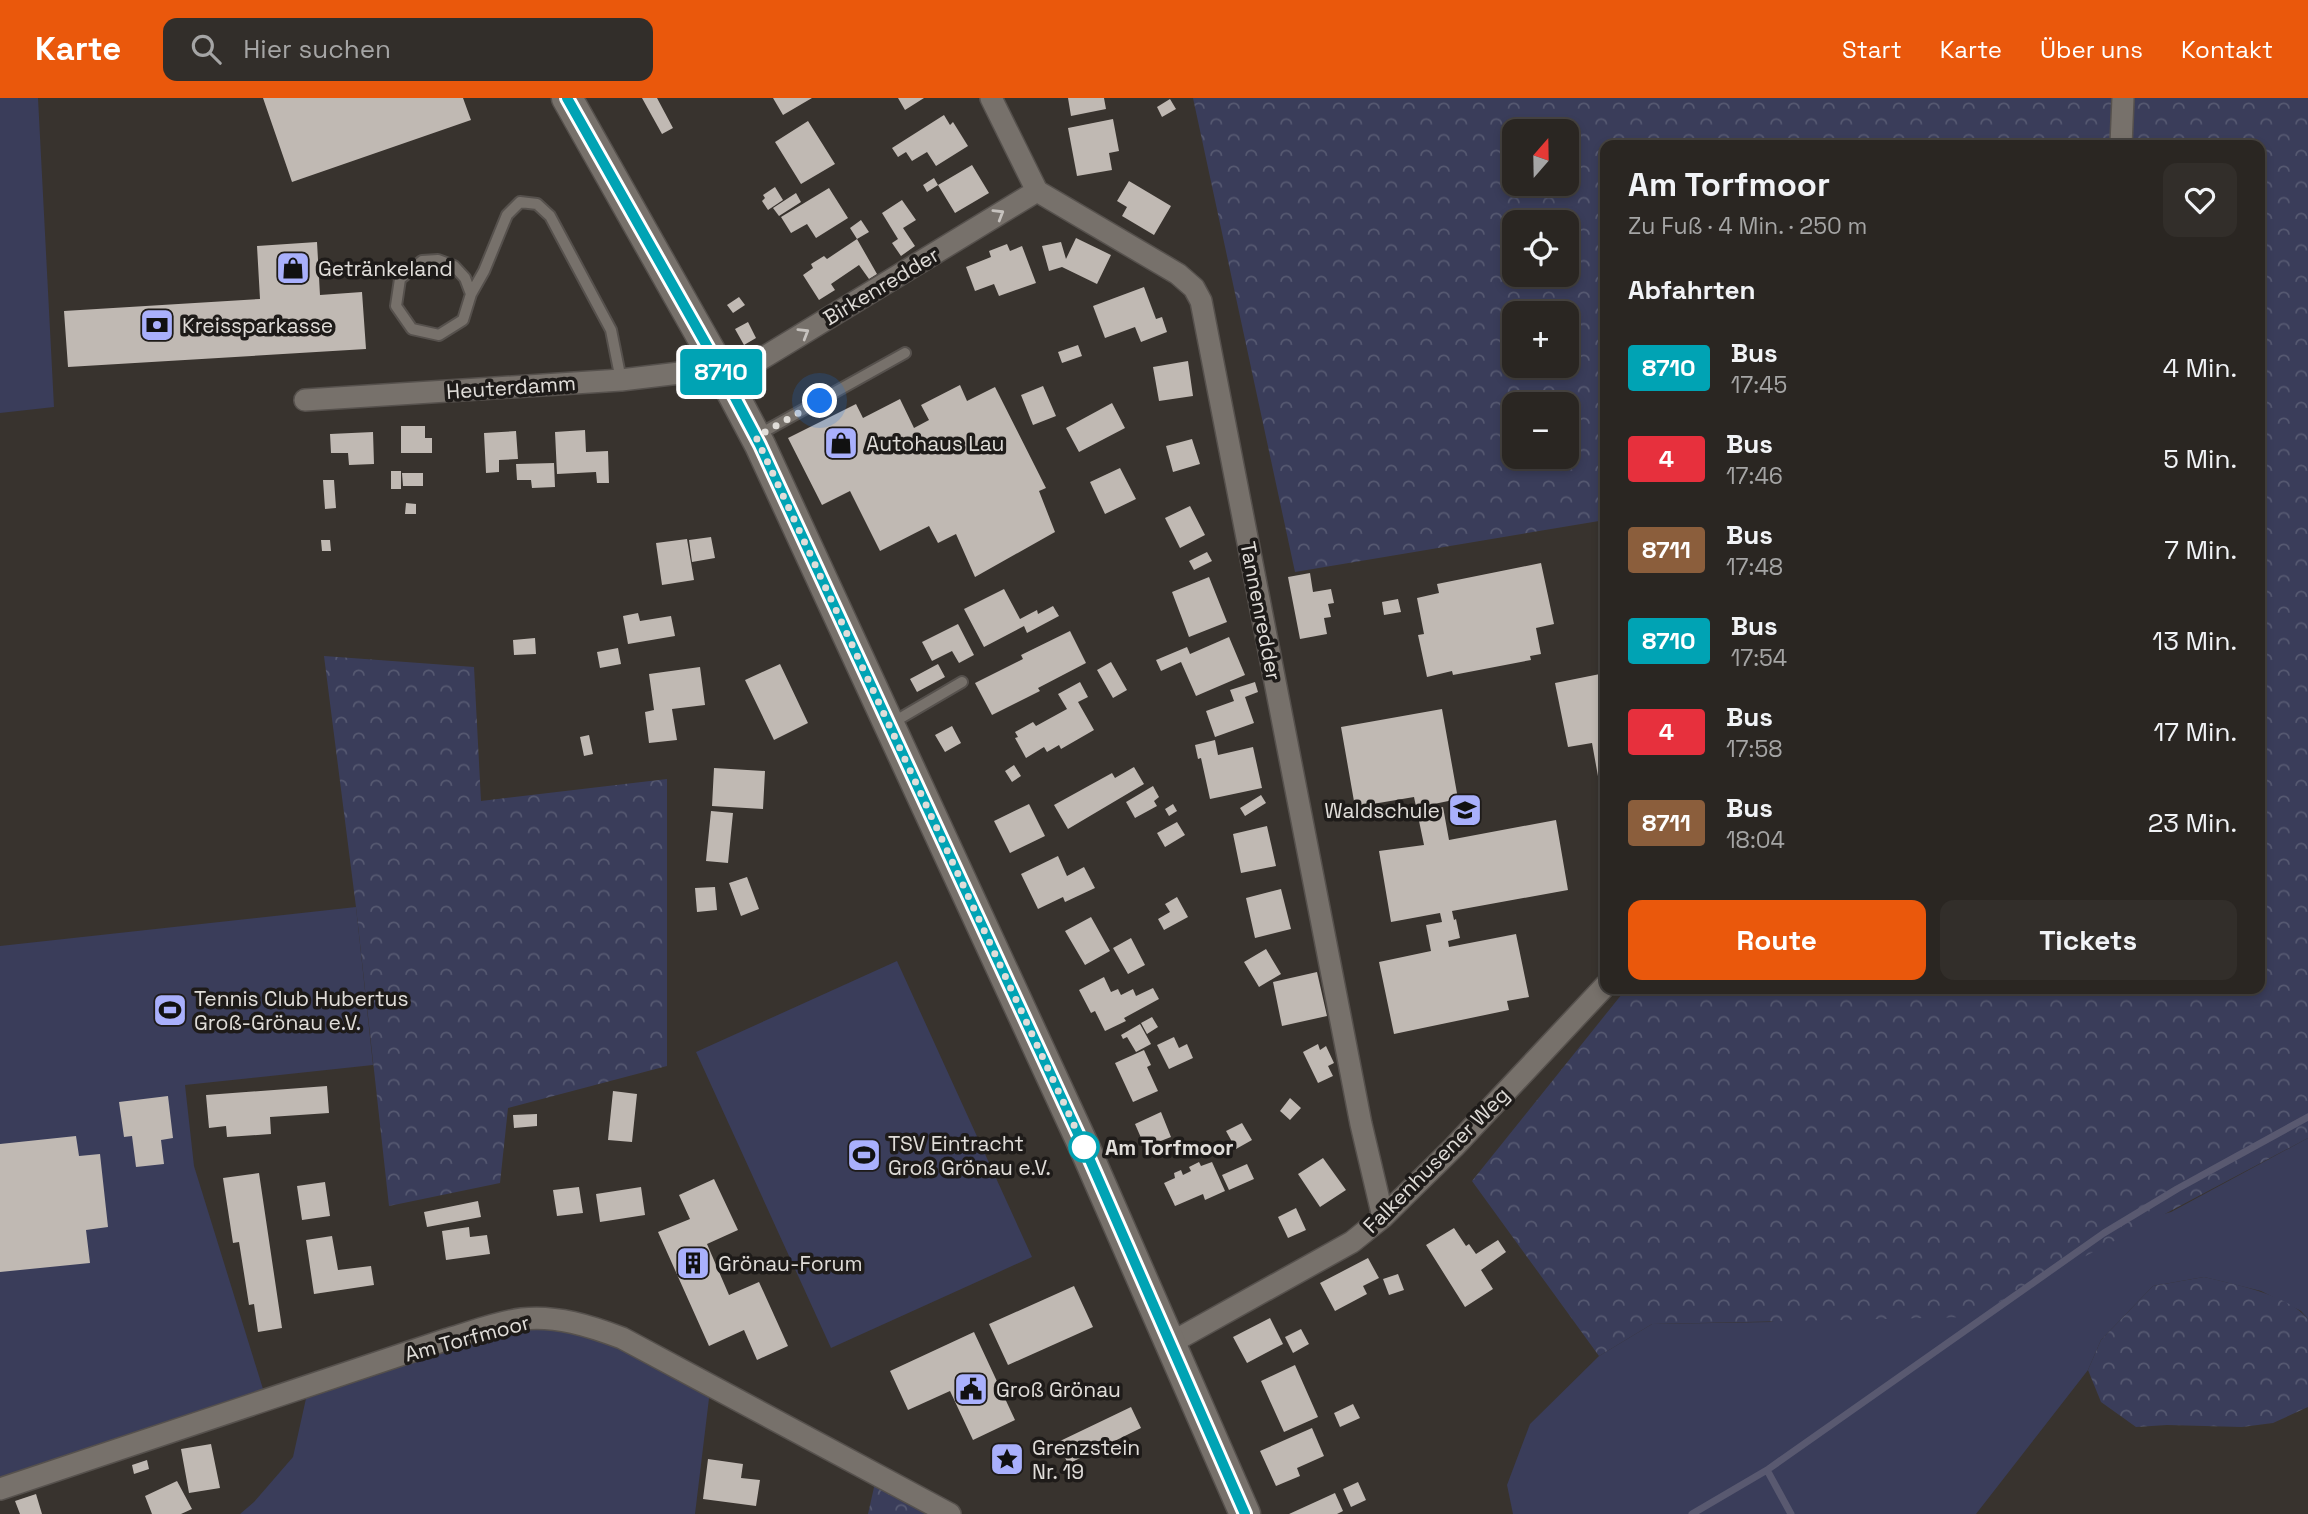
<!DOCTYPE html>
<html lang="de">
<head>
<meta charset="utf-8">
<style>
  :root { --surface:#2a2622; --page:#322e2a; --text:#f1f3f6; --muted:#a5a5a5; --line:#464340; --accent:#ea580c }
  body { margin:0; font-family:"Space Grotesk",sans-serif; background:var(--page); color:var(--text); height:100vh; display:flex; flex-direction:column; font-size:26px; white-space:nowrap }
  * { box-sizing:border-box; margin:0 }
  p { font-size:23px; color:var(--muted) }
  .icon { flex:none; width:38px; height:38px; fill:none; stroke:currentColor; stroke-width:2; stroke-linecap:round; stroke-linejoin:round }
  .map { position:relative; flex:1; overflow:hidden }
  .side { position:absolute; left:1600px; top:42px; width:665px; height:854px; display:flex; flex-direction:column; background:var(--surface); border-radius:14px; box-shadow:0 4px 10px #0003,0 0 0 2px var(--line) }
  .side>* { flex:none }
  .badge { padding:0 14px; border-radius:5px; font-size:24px; line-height:46px }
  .needle { width:46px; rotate:20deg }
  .controls { position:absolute; left:1502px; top:21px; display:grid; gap:14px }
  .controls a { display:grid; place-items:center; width:77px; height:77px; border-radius:14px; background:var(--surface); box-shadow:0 4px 10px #0003,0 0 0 2px var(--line); font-size:35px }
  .you { position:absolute; width:35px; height:35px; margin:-18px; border:5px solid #fff; border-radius:50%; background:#1a73e8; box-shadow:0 0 0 10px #1a73e833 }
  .map>.badge { position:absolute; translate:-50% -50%; box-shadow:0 0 0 4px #fff }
  h2 { padding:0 28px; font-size:26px; line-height:63px }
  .round { display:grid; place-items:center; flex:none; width:74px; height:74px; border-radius:14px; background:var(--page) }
  .head { display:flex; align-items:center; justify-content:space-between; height:119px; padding:0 28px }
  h1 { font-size:33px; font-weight:600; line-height:52px }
  .primary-button { display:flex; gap:14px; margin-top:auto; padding:14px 28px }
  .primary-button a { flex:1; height:80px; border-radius:14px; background:var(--accent); color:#fff; font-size:28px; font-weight:600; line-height:80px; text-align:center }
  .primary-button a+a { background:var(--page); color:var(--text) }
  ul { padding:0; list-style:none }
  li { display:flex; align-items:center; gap:21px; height:91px; padding:0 28px }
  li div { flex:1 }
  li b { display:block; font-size:26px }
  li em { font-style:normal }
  li .badge { min-width:77px; font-weight:700; text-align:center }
  header { display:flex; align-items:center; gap:42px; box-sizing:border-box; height:98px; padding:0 35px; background:var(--accent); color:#fff }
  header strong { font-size:33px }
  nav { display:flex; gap:38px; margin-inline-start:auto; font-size:24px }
  .search { width:490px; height:63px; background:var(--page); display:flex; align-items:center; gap:18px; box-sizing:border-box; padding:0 24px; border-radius:14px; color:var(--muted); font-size:26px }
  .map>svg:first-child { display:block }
  .grass { fill:#3a3d5a }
  .forest { fill:url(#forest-crowns); fill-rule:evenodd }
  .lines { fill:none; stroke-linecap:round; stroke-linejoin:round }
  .stream { stroke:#595970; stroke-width:7 }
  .building { fill:#c0b9b3 }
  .service-casing { stroke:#56514d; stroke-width:14 }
  .minor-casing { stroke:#56514d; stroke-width:24 }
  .secondary-casing { stroke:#56514d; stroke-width:33 }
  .service { stroke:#77716b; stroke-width:10 }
  .minor { stroke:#77716b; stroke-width:21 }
  .secondary { stroke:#77716b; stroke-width:30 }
  .oneway { stroke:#c6c2be }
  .line-casing { stroke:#fff; stroke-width:16 }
  .line { stroke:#00a3b4; stroke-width:10 }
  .walk { stroke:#e0ddd9; stroke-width:7; stroke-dasharray:0 12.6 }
  .stop-dot { fill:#fff; stroke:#00a3b4; stroke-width:3.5 }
  .labels { text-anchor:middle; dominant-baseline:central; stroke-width:7; stroke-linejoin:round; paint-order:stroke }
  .poi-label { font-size:21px; fill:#e0ddd9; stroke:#1e1b19; text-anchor:start }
  .street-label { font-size:21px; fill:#e0ddd9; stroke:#1e1b19 }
  .stop-label { font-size:21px; font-weight:bold; fill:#e0ddd9; stroke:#1e1b19; text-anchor:start }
</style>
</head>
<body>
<header>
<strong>Karte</strong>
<div class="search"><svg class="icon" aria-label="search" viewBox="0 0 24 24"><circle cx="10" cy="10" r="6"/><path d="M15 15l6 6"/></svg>Hier suchen</div>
<nav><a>Start</a><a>Karte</a><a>Über uns</a><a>Kontakt</a></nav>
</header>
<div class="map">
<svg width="2308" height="1416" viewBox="0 0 2308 1416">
  <defs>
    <pattern id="forest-crowns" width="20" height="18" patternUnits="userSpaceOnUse" patternTransform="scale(1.75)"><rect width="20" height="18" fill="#3a3d5a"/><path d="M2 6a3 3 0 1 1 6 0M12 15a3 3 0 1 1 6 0" fill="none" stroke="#565971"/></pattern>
  </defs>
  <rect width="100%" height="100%" fill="#38332e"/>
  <path class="grass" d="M0 0H38L54 309 0 315Z
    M356 809 373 967 185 987 194 1068 263 1291 0 1386V848Z
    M897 863 1032 1159 831 1250 696 954Z
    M2308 1040V1221L2301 1213 2261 1193 2204 1179 2153 1188 2101 1242 2088 1272 1976 1416H1513L1507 1387 1530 1326 1599 1258 1652 1226 1770 1224 2171 1114Z
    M551 1221 711 1284 695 1416H240L254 1404 293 1359 309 1287Z"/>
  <path class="forest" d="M1193 0H2308V1040L1971 1219 1652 1226 1599 1258 1472 1083 1626 891H2259V47H1605V422L1295 474ZM1514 33H1566V86H1514ZM1514 124H1566V177H1514ZM1514 215H1566V268H1514ZM1514 306H1566V359H1514Z
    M324 558 474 569 481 703 667 681V968L508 1010 500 1085 389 1108 356 809Z
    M2204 1179C2236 1187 2285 1195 2308 1221V1309L2273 1325 2242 1329 2167 1327 2136 1329 2101 1304 2088 1272 2101 1242 2153 1188Z
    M877 1376 953 1416H868Z"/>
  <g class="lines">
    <path class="stream" d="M1767 1372 1791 1416
      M1692 1416 1767 1372 2104 1135 2177 1091 2308 1019"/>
  </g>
  <path class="building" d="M263 0H463L471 22 292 84Z
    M642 0H657L673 30 662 36Z
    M773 0H812L783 17Z
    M898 0H924L905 12Z
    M1068 0H1104L1106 11 1071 18Z
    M1170 1 1176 11 1162 19 1157 9Z
    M944 17 950 27 953 24 968 48 936 68 927 54 912 63 906 54 898 59 892 50Z
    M1113 21 1119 53 1109 55 1112 72 1077 78 1068 30Z
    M808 23 835 66 801 86 775 44Z
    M972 67 989 95 955 115 938 87Z
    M934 80 938 87 927 94 923 87Z
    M1129 83 1171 108 1154 137 1122 118 1127 109 1117 103Z
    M775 89 783 102 768 112 762 103 765 100 763 97Z
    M829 90 848 120 816 140 807 126 791 135 781 119Z
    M796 95 801 104 779 118 773 110Z
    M902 102 916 122 903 130 915 148 901 158 892 145 898 141 882 115Z
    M861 122 869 134 857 141 850 130Z
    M1076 140 1111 157 1097 186 1062 169 1049 173 1042 148 1061 144 1066 161Z
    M857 141 877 176 869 181 859 167 831 186 835 192 819 202 803 177 813 170 811 166 824 158 827 161Z
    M317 144 320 197 362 194 366 251 68 269 64 213 260 201 257 148Z
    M1007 146 1010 153 1022 148 1036 185 999 198 994 186 975 193 966 169 991 159 989 153Z
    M1144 189 1156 221 1162 219 1167 234 1141 244 1135 229 1105 240 1093 208Z
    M739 199 745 207 733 215 727 207Z
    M748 224 756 240 744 247 735 231Z
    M1078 247 1082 258 1062 265 1058 254Z
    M1188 263 1193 298 1159 303 1153 269Z
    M960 287 967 303 995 289 1046 390 1039 393 1055 434 975 479 956 436 938 445 929 428 880 453 850 393 822 407 788 340 856 306 863 320 900 301 914 330 929 322 921 307Z
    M1043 288 1056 318 1033 327 1021 297Z
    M1112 305 1125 330 1079 354 1066 330Z
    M401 328H425V340H432V355H401Z
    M585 332 586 354 608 353 609 385H597L596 374 557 376 555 334Z
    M516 333 518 361 499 362V374L486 375 484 335Z
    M373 334 374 366 349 367 348 355H331L330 336Z
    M1192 341 1200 366 1173 374 1166 348Z
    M554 365 555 389 532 390 531 382H517L516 366Z
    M1120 370 1136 401 1105 416 1090 384Z
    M391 373H401V391H391Z
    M402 375H423V388H403Z
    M323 382H334L336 410 325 411Z
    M406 405 416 406V416H405Z
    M1190 408 1205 437 1180 450 1165 420Z
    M711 439 715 460 692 464 689 442Z
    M687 441 694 482 662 487 656 445Z
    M321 442H330L331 453H322Z
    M1207 454 1212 463 1194 472 1189 463Z
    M1541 465 1554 526 1536 530 1541 556 1530 558 1531 562 1453 577 1452 573 1427 579 1418 537 1424 536 1417 500 1439 495 1437 486Z
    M1310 475 1313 494 1331 491 1334 505 1328 506 1331 519 1324 520 1327 536 1300 541 1288 479Z
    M1209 479 1227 524 1189 539 1172 494Z
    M1004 491 1020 521 1037 512 1038 516 1053 508 1059 518 1027 535 1024 528 984 549 964 511Z
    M1398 501 1401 514 1384 517 1382 504Z
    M638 515 640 523 671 518 675 538 628 546 623 518Z
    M958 526 974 557 959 565 952 553 932 563 922 544Z
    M1070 533 1086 565 1038 590 1040 593 992 617 975 585 1023 561 1021 557Z
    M1229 539 1245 577 1196 598 1181 564 1161 573 1156 562 1187 549 1190 556Z
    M535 540 536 556 514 557 513 542Z
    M618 550 621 566 600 570 597 554Z
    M1111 564 1127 592 1113 600 1097 572Z
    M780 566 808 625 774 642 745 582Z
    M938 566 945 579 917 594 910 581Z
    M700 569 705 607 672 611 677 642 649 645 645 614 654 612 649 576Z
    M1605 575V706H1603L1592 645 1568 649 1555 585Z
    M1080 584 1088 599 1078 604 1094 632 1061 651 1059 647 1047 654 1044 649 1026 660 1015 640 1018 639 1015 634 1033 624 1036 628 1067 611 1058 596Z
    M1255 584 1258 594 1245 599 1254 625 1215 639 1206 613 1234 603 1230 592Z
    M1442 611 1458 701 1434 706 1435 711 1443 709 1449 742 1556 722 1568 792 1452 813 1454 822 1456 821 1460 840 1448 843 1449 849 1516 836 1529 899 1507 903 1509 912 1394 936 1379 864 1431 853 1426 827 1442 824 1440 815 1391 824 1379 753 1424 747 1414 699 1355 709 1341 629Z
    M952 628 961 645 945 654 935 637Z
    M589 637 593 656 584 658 580 639Z
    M1215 642 1218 657 1253 649 1262 690 1210 701 1201 660 1198 661 1195 647Z
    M1014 667 1021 678 1012 684 1005 673Z
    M1134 669 1144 686 1068 731 1054 707 1112 675 1115 680Z
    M714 670 765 673 763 711 712 708Z
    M1153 688 1159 699 1154 703 1157 708 1135 720 1126 704Z
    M1261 697 1266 705 1245 718 1240 710Z
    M1029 706 1045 738 1010 755 994 723Z
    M1173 706 1177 713 1169 718 1165 711Z
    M711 713 733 715 728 765 706 763Z
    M1177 724 1185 737 1165 749 1157 735Z
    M1267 728 1276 768 1241 775 1233 736Z
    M1058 758 1067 778 1084 769 1095 790 1065 804 1063 799 1038 811 1021 776Z
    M747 779 759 811 741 818 729 785Z
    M715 789 717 812 697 814 695 790Z
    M1281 791 1291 831 1255 840 1246 800Z
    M1177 799 1188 819 1164 832 1158 821 1170 814 1165 806Z
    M1091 819 1110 853 1085 867 1065 833Z
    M1131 840 1145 867 1128 876 1113 850Z
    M1266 851 1281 876 1259 889 1244 864Z
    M1317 874 1327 918 1282 928 1273 884Z
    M1104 879 1111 894 1118 891 1121 897 1133 891 1136 898 1153 890 1159 901 1124 920 1126 923 1105 933 1095 913 1091 915 1079 892Z
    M1152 919 1158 929 1147 936 1141 925Z
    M1140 926 1151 946 1136 954 1127 939 1123 941 1121 937Z
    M1174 939 1179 950 1187 946 1193 960 1169 971 1157 947Z
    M1318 946 1320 952 1326 948 1334 965 1328 968 1333 978 1318 985 1303 954Z
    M1144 952 1151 967 1147 969 1158 993 1133 1004 1115 965Z
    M327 988 329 1015 270 1019 271 1036 227 1039 226 1028 209 1030 206 997Z
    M613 993 637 996 632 1044 608 1042Z
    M168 998 173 1040 161 1042 164 1066 136 1069 132 1038 124 1039 119 1004Z
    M1290 1000 1301 1010 1290 1022 1280 1013Z
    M1161 1014 1171 1039 1145 1049 1135 1026Z
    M537 1016V1028L514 1030 513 1017Z
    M1242 1025 1252 1042 1236 1051 1226 1033Z
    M76 1038 79 1058 100 1056 108 1129 86 1132 90 1165 0 1174V1046Z
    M1323 1060 1346 1092 1320 1109 1298 1076Z
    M1199 1064 1201 1068 1212 1064 1225 1093 1205 1102 1203 1096 1175 1108 1164 1085 1175 1080 1174 1075 1181 1072 1183 1077 1191 1073 1189 1069Z
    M1247 1066 1254 1081 1229 1092 1222 1077Z
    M259 1075 282 1230 258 1234 254 1206 249 1207 239 1144 233 1145 223 1080Z
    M714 1081 738 1132 707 1146 729 1197 759 1184 788 1248 757 1262 744 1232 709 1248 658 1134 690 1121 679 1097Z
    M325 1084 330 1118 302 1122 297 1088Z
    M579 1089 583 1115 557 1118 553 1092Z
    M641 1089 645 1117 600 1124 596 1096Z
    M478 1103 481 1119 427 1129 424 1114Z
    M1296 1110 1306 1132 1288 1140 1278 1119Z
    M469 1129 470 1139 487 1137 490 1156 446 1162 442 1133Z
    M1454 1130 1466 1148 1469 1146 1476 1156 1498 1142 1506 1154 1481 1172 1493 1191 1465 1209 1426 1147Z
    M332 1138 338 1172 371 1168 374 1187 314 1196 306 1142Z
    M1368 1160 1379 1180 1363 1188 1367 1196 1335 1213 1320 1185Z
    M1398 1176 1404 1192 1389 1197 1383 1181Z
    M1074 1188 1093 1229 1008 1267 989 1226Z
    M1270 1220 1283 1246 1247 1265 1233 1239Z
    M1301 1231 1309 1246 1293 1255 1285 1239Z
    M974 1234 1015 1322 973 1342 950 1293 908 1312 890 1273Z
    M1295 1267 1318 1319 1284 1334 1261 1283Z
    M1353 1306 1360 1320 1340 1329 1334 1315Z
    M1131 1309 1141 1330 1068 1366 1058 1344Z
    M1312 1330 1324 1358 1297 1370 1300 1378 1276 1388 1260 1353Z
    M211 1346 220 1390 189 1395 181 1351Z
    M708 1361 743 1366 741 1380 760 1382 756 1408 703 1401Z
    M147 1362 149 1371 134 1376 132 1367Z
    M177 1383 192 1411 181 1416H152L145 1398Z
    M1358 1384 1366 1402 1351 1409 1343 1391Z
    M1335 1395 1343 1413 1337 1416H1289Z
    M36 1396 42 1416H20L15 1403Z"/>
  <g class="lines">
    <g class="service-casing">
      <path id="service" d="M471 196 465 180 454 168 438 162 422 163 400 181 396 208 412 231 439 237 463 222 471 196 484 173 507 117 520 104 537 106 550 118 611 232 621 282
        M758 337 905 255
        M892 625 962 584"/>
    </g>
    <g class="minor-casing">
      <path id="minor" d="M991 0 1037 93 1178 176 1194 190 1201 203 1361 1026 1383 1119
        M2121 47 2123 0
        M725 283 1037 93
        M305 302 621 282 688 274 715 262
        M1169 1246 1352 1144 1383 1119 1454 1049 1605 888
        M0 1391 448 1241C472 1234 497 1224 522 1221 556 1217 590 1228 622 1240L950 1416"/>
    </g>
    <g class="secondary-casing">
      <path id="secondary" d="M567 0 715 262 760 347 1086 1053 1245 1416"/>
    </g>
    <use href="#service" class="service"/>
    <use href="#minor" class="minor"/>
    <use href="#secondary" class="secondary"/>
  </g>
  <defs><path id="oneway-chevron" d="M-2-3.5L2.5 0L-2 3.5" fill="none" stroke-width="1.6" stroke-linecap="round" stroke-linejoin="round" transform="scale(1.75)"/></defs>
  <g class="oneway">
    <use href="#oneway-chevron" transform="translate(999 116) rotate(-31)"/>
    <use href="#oneway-chevron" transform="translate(804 235) rotate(-31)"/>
  </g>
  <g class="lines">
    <g class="line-casing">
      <path id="line" d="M567 0 715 262 760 347 1086 1053 1245 1416"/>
    </g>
    <use href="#line" class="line"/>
    <path class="walk" d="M820 303 756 339 1086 1053 1084 1049"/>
  </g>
  <defs>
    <g id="shop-square" transform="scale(1.75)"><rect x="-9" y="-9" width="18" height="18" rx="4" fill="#a9b0fc" stroke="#1e1b19"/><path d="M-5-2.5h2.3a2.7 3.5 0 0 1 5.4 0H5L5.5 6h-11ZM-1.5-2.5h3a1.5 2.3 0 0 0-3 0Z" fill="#111"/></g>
    <g id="bank-square" transform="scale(1.75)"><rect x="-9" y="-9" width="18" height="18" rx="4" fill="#a9b0fc" stroke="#1e1b19"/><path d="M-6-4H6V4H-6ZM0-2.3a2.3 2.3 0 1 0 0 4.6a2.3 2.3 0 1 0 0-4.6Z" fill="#111"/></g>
    <g id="school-square" transform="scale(1.75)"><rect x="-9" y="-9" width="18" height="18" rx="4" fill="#a9b0fc" stroke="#1e1b19"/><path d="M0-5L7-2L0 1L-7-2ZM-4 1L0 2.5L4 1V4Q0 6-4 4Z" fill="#111"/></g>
    <g id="stadium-square" transform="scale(1.75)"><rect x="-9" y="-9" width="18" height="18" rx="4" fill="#a9b0fc" stroke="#1e1b19"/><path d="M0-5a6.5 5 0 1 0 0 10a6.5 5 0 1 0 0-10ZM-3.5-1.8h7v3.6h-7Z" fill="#111"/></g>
    <g id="building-square" transform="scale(1.75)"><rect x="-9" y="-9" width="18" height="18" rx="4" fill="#a9b0fc" stroke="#1e1b19"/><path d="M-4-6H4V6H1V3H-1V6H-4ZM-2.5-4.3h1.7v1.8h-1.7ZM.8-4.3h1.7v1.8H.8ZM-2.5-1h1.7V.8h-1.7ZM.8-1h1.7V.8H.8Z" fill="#111"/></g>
    <g id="civic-square" transform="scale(1.75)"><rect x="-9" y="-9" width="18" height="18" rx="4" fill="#a9b0fc" stroke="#1e1b19"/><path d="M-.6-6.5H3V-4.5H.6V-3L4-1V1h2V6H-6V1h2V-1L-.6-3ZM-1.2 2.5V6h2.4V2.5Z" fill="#111"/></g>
    <g id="sight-square" transform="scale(1.75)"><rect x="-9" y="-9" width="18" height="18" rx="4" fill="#a9b0fc" stroke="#1e1b19"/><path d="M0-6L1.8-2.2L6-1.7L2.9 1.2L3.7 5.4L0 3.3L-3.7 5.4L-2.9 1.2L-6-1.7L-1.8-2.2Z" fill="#111"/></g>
  </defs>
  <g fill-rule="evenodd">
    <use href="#shop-square" x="293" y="170"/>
    <use href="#bank-square" x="157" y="227"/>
    <use href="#shop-square" x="841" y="345"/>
    <use href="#school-square" x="1465" y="712"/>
    <use href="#stadium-square" x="170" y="912"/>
    <use href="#stadium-square" x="864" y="1057"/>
    <use href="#building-square" x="693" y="1165"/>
    <use href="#civic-square" x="971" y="1291"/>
    <use href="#sight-square" x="1007" y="1361"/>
  </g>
  <circle class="stop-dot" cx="1084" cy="1049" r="14"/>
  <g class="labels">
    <g class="poi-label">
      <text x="318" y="170">Getränkeland</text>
      <text x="182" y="227">Kreissparkasse</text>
      <text x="866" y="345">Autohaus Lau</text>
      <text x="1440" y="712" text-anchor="end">Waldschule</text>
      <text x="194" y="900">Tennis Club Hubertus<tspan x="194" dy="24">Groß-Grönau e.V.</tspan></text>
      <text x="888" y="1045">TSV Eintracht<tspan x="888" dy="24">Groß Grönau e.V.</tspan></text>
      <text x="718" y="1165">Grönau-Forum</text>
      <text x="996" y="1291">Groß Grönau</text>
      <text x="1032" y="1349">Grenzstein<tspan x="1032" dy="24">Nr. 19</tspan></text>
    </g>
    <g class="street-label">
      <text transform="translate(881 188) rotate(-31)">Birkenredder</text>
      <text transform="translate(511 289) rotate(-4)">Heuterdamm</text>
      <text transform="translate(1261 513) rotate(79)">Tannenredder</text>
      <text transform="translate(1436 1062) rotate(-45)">Falkenhusener Weg</text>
      <text transform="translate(467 1240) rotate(-15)">Am Torfmoor</text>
    </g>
    <g class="stop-label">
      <text x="1105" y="1049">Am Torfmoor</text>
    </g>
  </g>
</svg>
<div class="controls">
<a><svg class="needle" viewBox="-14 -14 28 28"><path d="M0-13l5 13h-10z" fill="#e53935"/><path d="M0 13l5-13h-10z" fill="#a5a5a5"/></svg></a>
<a><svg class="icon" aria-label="locate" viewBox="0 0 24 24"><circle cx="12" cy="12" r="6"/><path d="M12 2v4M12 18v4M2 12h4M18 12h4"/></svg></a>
<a>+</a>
<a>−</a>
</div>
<div class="you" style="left:820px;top:303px"></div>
<b class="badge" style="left:721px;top:274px;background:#00a3b4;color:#fff">8710</b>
<section class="side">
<div class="head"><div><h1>Am Torfmoor</h1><p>Zu Fuß · 4 Min. · 250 m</p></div><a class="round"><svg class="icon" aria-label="heart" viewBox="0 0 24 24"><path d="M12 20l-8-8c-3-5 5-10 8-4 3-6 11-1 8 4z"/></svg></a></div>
<h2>Abfahrten</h2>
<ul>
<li><span class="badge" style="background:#00a3b4;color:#fff">8710</span><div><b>Bus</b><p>17:45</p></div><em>4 Min.</em></li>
<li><span class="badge" style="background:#e7303d;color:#fff">4</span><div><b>Bus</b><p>17:46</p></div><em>5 Min.</em></li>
<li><span class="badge" style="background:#8b5e3c;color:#fff">8711</span><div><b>Bus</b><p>17:48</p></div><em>7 Min.</em></li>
<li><span class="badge" style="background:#00a3b4;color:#fff">8710</span><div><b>Bus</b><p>17:54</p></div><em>13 Min.</em></li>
<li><span class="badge" style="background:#e7303d;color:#fff">4</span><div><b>Bus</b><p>17:58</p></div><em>17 Min.</em></li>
<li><span class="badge" style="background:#8b5e3c;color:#fff">8711</span><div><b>Bus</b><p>18:04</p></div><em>23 Min.</em></li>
</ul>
<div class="primary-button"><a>Route</a><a>Tickets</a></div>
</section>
</div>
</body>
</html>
